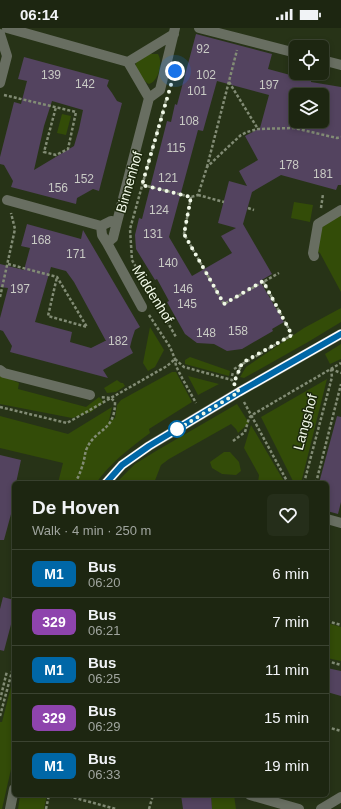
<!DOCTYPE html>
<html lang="en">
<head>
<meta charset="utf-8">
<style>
  :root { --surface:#1d2611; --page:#252e1a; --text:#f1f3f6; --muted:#a0a59f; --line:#3b4331 }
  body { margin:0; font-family:Helvetica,sans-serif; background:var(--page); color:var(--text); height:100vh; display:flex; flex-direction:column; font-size:15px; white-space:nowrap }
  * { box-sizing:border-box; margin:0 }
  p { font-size:13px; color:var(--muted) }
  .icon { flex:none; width:22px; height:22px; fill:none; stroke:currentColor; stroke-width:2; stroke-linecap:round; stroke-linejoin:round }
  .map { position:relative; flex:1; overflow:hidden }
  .drawer { position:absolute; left:12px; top:453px; width:317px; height:316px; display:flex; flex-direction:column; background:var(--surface); border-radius:6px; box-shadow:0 2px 6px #0003,0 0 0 1px var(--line) }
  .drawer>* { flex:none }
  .badge { padding:0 8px; border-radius:6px; font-size:14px; line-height:26px }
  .controls { position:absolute; left:289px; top:12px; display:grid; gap:8px }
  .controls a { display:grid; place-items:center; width:40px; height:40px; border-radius:6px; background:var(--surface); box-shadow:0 2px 6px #0003,0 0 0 1px var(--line); font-size:20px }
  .you { position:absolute; width:20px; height:20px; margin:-10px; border:3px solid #fff; border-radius:50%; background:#1a73e8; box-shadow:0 0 0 6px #1a73e833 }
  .map>.badge { position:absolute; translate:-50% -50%; box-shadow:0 0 0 2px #fff }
  .round { display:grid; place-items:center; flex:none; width:42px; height:42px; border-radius:6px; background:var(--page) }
  .summary { display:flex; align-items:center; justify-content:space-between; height:68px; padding:0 20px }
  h1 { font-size:19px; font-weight:800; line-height:30px }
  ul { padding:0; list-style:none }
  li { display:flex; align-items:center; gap:12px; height:48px; padding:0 20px; border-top:1px solid var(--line) }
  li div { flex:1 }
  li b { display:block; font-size:15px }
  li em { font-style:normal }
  li .badge { min-width:44px; font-weight:700; text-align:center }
  .status { display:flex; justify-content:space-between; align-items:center; height:28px; padding:0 20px; background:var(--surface); direction:ltr }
  .status svg { height:11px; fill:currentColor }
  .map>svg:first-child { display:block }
  .green { fill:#334c08 }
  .building { fill:#53435f; fill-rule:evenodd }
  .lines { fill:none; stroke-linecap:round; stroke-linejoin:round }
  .path { stroke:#828c75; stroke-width:2.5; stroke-dasharray:3 2; stroke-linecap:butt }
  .minor { stroke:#686e61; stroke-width:10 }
  .line-casing { stroke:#fff; stroke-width:9 }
  .line { stroke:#0067a7; stroke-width:6 }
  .walk { stroke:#f0f8e7; stroke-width:4; stroke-dasharray:0 7.2 }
  .stop-dot { fill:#fff; stroke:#0067a7; stroke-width:2 }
  .labels { text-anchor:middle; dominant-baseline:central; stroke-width:3; stroke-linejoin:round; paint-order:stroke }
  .number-label { font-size:12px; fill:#c9cbc5 }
  .street-label { font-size:14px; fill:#f0f8e7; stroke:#1d290d }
</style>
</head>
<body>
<div class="status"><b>06:14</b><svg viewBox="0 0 49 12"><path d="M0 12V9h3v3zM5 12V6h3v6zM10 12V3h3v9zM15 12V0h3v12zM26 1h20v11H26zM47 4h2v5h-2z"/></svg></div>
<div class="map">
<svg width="341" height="781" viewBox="0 0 341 781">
  <rect width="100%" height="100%" fill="#273317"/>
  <path class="green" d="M150 26H158C163 34 159 53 149 56 144 54 134 41 136 35 138 31 146 28 150 26Z
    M62 86 71 88 66 107 57 105Z
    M294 174 313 177 310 194 291 190Z
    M341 185V264L320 225 315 223 319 198Z
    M341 280V294L308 314 244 350 240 349 246 339 304 300Z
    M150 299 164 322 155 339 148 343 143 335Z
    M341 316V331L330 336 325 326Z
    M190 329 230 343 229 348 185 336V332Z
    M172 344H176L192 374 149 401 150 405C130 420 111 434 96 455H77L79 451 73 455H58L63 435 0 420V388L68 406 112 379 109 393 115 390 117 377 121 372Z
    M0 347 19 355 18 361 86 379 99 369 104 374 91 384 72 390 0 376Z
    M188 348 219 356 198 367Z
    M327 351 301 455H294L261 389Z
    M117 352 121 355H123L125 358 116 364 107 365 104 360Z
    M237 376 249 395 238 405 236 401 231 396 169 431 161 437 154 455H116L135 436 156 423Z
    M251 397 285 455H258L259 447 244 420Z
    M224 424H230L239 434 241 443 236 447 222 446 212 440 210 434Z
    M327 595 341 599V633L327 630Z
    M14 647V728L2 781H0V694H2Z
    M20 767H47L44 781H18Z
    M211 767H234L236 781H212Z"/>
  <path class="building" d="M196 6 272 26 268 41 305 51 311 53V54L341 59V157H338L336 162 281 147 252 164 243 196 272 246 260 253 284 294 272 301 273 303 242 321 227 323 214 316 197 315 185 306 167 274 169 273 157 251 155 252 136 221 135 207 139 190 142 191 167 93 171 94 175 76 177 77ZM217 53 269 67 260 100 245 108 258 132 239 143 247 158 229 153 218 195 236 200 221 208 232 225 192 248 169 209 198 102 203 103ZM296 67H322V93H296Z
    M24 29 109 52 107 58 112 65 117 73 122 75 99 163 93 161 77 170 76 176 11 159 13 153 4 137 0 136V129L14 74 21 76 27 53 18 51ZM52 73 83 82 79 101 74 118 34 142 44 98Z
    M27 196 81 211 83 202 140 299 135 302 132 311 130 319 133 325 103 342 108 350 10 324 12 318 3 303 0 302V290L8 260 0 259V236L24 242 30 220 21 218ZM51 239 66 243 74 254 106 313H105L91 320 70 314 72 304 35 294Z
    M337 388 341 389V474L338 486 327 483V455H319Z
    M0 427 21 432 16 455H14V475L4 512H0Z
    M3 569 14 572V585L4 623 0 622V581Z
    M327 640 341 643V668L327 664Z
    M181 767H211L212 781H183Z"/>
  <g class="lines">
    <path class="path" d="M229 54 258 101
      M4 67 76 84 68 121 56 127 44 124 56 79
      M166 72 130 201 132 232 176 309
      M207 139 237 22
      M143 157 191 169 198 167 207 139 228 119 241 107 247 104 258 101 294 100 337 110 341 109
      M198 167 224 174
      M191 169 184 206 224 276 279 245
      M248 180 254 182
      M321 180 323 166
      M8 236 57 249 87 299 48 288 57 249
      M0 269 15 201 11 185
      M149 287 170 319 175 331 176 338 181 348 196 375
      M175 331 184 339 232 352 233 354
      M234 341 292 307 263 253
      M331 341 341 345
      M232 348 233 344
      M235 351 242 336
      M244 374 288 455
      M0 379 67 395 167 338 175 331
      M233 413 245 404 249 390 252 387 341 335
      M75 455C79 448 82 440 84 432 85 428 85 424 87 420 96 400 115 404 115 374L111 370 100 369
      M304 455 332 349 331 341
      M316 455 341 356
      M327 593 341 597
      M327 633 341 637
      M0 672 7 643
      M0 688 14 636
      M327 699 341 703
      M64 767 116 781
      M46 781 49 767
      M149 781 153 767"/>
    <path class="minor" d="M7 0 128 34
      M199 0 296 25
      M0 6 7 28 0 55
      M322 32 341 37
      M149 70 128 34 174 6
      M7 172 101 198
      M107 215 113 210 117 194
      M314 228 313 225 318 196 341 182
      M142 279 107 215 102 207 101 198 111 193 117 194 149 70 160 62 175 0
      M0 342 4 345 90 367
      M106 455 122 437 149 418 239 364 341 306
      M327 491 341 495
      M250 767 299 781
      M10 781 14 761
      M321 781 341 769"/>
  </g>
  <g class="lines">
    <g class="line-casing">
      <path id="line" d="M106 455 122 437 149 418 239 364 341 306"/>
    </g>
    <use href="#line" class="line"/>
    <path class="walk" d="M175 43 142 157 191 169 184 206 224 276 263 253 292 307 242 335 236 350 233 354 239 364 175 403 177 401"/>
  </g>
  <circle class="stop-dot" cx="177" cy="401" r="8"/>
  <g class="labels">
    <g class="number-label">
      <text x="203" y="21">92</text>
      <text x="51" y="47">139</text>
      <text x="206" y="47">102</text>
      <text x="85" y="56">142</text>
      <text x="269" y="57">197</text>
      <text x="197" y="63">101</text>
      <text x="189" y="93">108</text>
      <text x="176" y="120">115</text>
      <text x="289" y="137">178</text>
      <text x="323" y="146">181</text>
      <text x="168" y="150">121</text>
      <text x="84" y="151">152</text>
      <text x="58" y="160">156</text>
      <text x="159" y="182">124</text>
      <text x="153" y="206">131</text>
      <text x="41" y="212">168</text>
      <text x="76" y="226">171</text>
      <text x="168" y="235">140</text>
      <text x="20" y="261">197</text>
      <text x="183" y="261">146</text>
      <text x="187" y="276">145</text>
      <text x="238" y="303">158</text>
      <text x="206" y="305">148</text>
      <text x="118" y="313">182</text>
    </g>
    <g class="street-label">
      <text transform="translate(129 154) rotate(-74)">Binnenhof</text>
      <text transform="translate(153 266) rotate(58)">Middenhof</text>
      <text transform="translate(305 394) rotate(-75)">Langshof</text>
    </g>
  </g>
</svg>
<div class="controls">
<a><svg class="icon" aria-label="locate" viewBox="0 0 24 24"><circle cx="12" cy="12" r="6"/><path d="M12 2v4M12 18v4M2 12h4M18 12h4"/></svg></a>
<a><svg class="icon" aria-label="layers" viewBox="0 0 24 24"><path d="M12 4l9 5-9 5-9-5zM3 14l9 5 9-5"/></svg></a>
</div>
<div class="you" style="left:175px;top:43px"></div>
<section class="drawer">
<div class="summary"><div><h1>De Hoven</h1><p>Walk · 4 min · 250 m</p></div><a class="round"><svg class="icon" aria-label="heart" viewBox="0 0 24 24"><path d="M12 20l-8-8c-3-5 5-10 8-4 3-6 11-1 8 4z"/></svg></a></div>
<ul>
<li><span class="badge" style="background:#0067a7;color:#fff">M1</span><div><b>Bus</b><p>06:20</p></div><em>6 min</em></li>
<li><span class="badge" style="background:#8e44ad;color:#fff">329</span><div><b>Bus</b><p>06:21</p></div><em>7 min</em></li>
<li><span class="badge" style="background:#0067a7;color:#fff">M1</span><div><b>Bus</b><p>06:25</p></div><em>11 min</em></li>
<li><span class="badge" style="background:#8e44ad;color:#fff">329</span><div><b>Bus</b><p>06:29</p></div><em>15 min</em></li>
<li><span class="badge" style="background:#0067a7;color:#fff">M1</span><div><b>Bus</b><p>06:33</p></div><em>19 min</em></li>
</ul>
</section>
</div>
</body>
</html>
